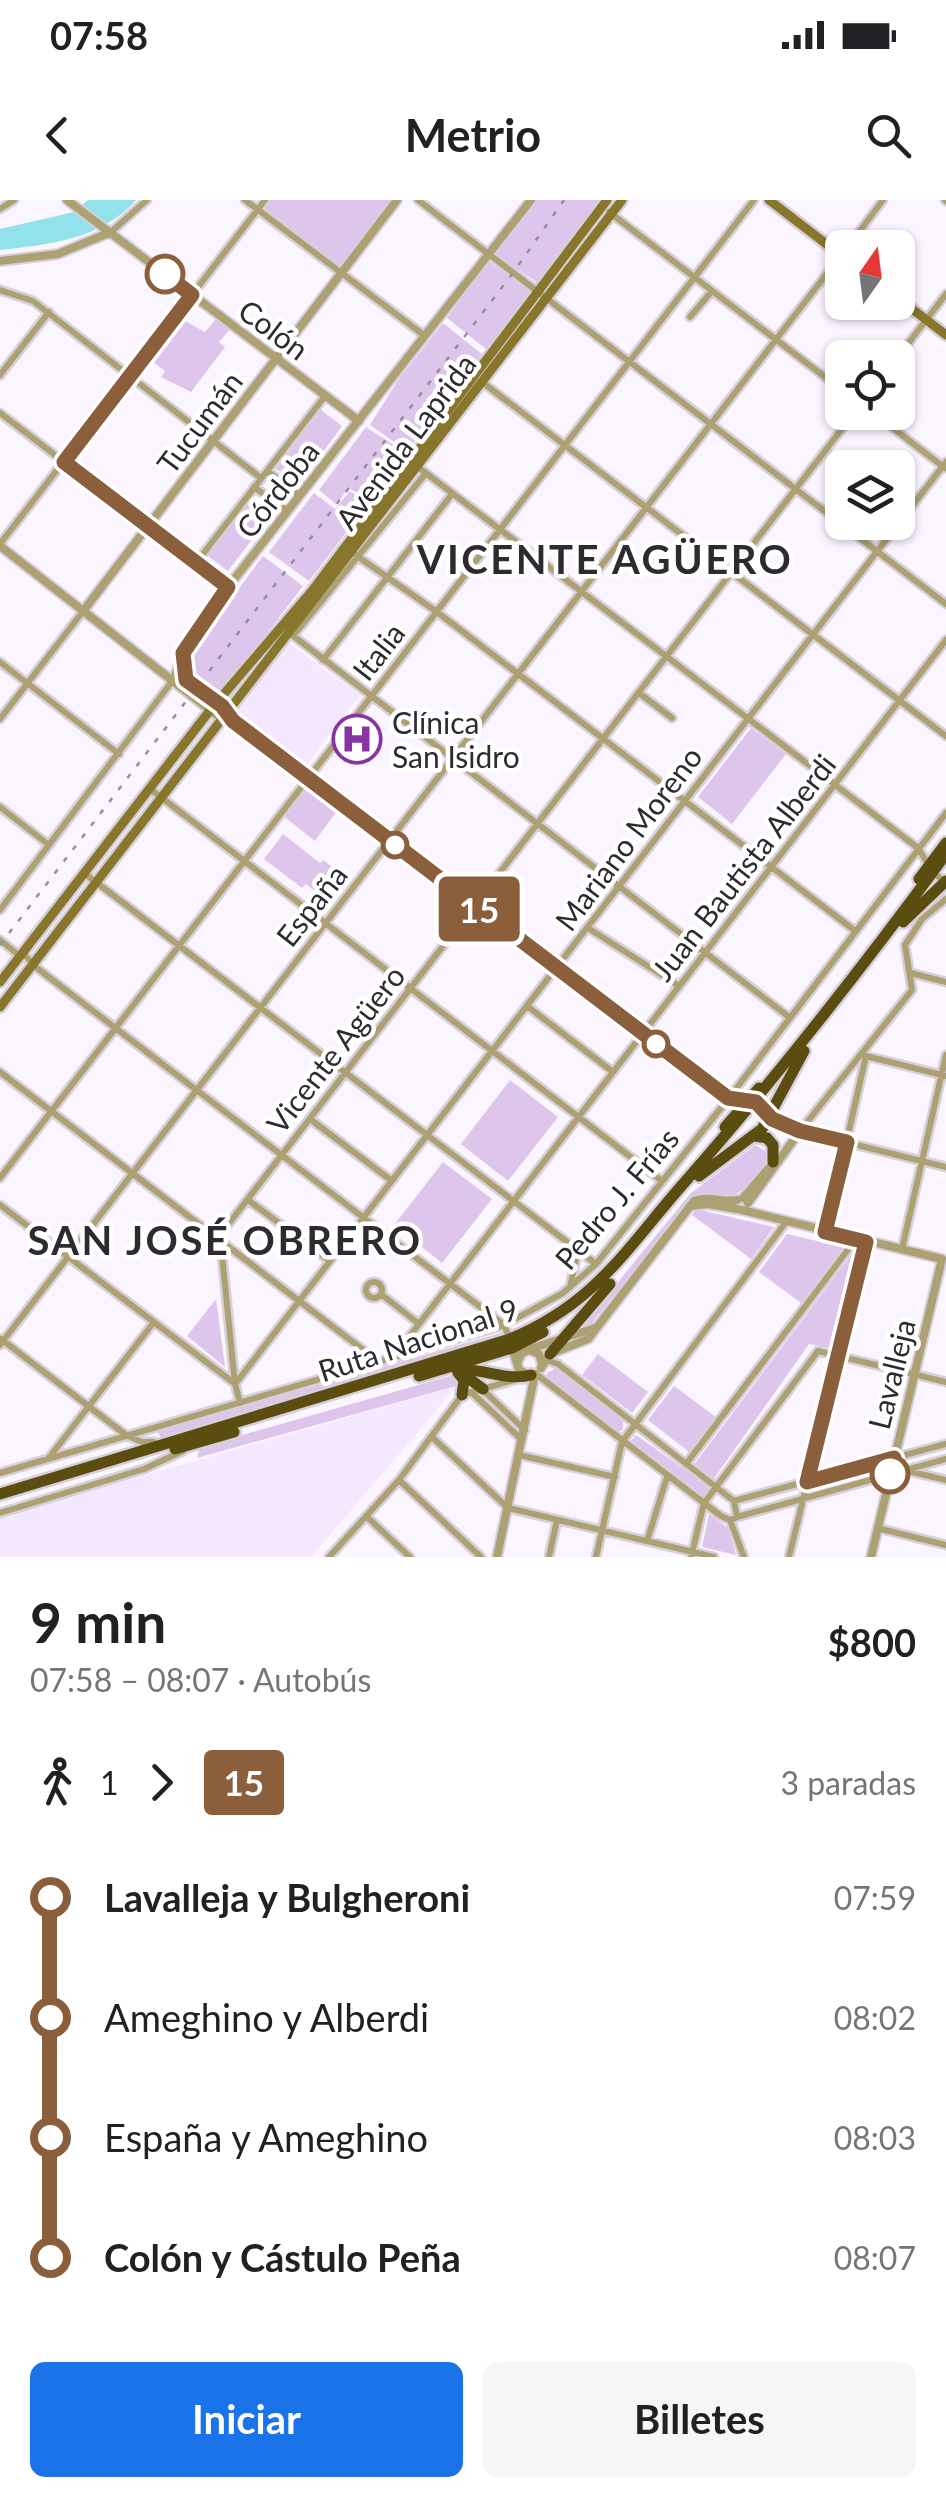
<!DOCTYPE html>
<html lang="es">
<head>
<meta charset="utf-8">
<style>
  :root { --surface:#fff; --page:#f6f6f6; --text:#202124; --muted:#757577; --accent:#1a73e8 }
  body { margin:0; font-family:Lato,sans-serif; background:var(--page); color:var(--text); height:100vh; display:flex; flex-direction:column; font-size:38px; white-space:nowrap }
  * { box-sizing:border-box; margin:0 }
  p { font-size:32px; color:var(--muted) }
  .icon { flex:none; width:55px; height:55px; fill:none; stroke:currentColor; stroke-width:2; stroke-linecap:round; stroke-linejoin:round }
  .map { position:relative; height:1357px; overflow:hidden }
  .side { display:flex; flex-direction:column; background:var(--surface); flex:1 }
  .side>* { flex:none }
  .badge { padding:0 20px; border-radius:8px; font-size:35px; line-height:65px }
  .needle { width:65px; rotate:14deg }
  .controls { position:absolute; left:825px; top:30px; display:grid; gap:20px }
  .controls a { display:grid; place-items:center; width:90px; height:90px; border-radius:15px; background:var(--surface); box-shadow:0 2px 8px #0004; font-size:50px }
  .map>.badge { position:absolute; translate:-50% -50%; box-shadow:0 0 0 5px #fff }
  .legs { display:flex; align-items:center; gap:15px; height:110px; padding:0 30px; font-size:32px }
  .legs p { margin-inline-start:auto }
  .head { display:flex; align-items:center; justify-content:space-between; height:170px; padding:0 30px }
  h1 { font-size:55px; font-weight:700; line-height:75px }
  .cta { display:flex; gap:20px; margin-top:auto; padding:20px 30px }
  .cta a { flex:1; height:115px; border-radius:15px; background:var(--accent); color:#fff; font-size:40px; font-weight:700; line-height:115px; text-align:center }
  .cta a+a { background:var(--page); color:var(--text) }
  ul { padding:0 30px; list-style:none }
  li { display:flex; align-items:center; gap:35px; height:120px; font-size:38px }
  li i { display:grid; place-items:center; width:15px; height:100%; margin:0 12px; background:currentColor }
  li i::after { content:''; width:25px; height:25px; margin:-12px; border:8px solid; border-radius:50%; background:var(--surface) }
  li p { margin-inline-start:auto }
  li:first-child i { background:linear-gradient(#0000 50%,currentColor 0) }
  li:last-child i { background:linear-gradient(currentColor 50%,#0000 0) }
  .status { display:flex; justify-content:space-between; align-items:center; height:70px; padding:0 50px; background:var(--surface); direction:ltr }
  .status svg { height:28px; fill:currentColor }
  header { display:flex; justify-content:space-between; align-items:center; height:130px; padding:0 30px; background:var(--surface); font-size:45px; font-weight:700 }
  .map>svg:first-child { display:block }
  .built { fill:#f5e7fe }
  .green { fill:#dec5ec }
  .water { fill:#91e2ea }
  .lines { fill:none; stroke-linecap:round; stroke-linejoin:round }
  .minor-casing { stroke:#d6d0da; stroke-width:11 }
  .tertiary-casing { stroke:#d6d0da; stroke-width:12 }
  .secondary-casing { stroke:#d6d0da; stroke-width:14 }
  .trunk-casing { stroke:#d6d0da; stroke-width:16 }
  .minor { stroke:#ada174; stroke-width:6 }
  .tertiary { stroke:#ada174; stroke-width:8 }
  .secondary { stroke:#89762d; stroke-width:9 }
  .trunk { stroke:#5b4c0f; stroke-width:11 }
  .rail { stroke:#959098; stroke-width:2.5; stroke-dasharray:5 10; stroke-linecap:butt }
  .line-1-casing { stroke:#fff; stroke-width:22 }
  .line-1 { stroke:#8b5e3c; stroke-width:15 }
  .stop-1-dot { fill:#fff; stroke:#8b5e3c; stroke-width:5 }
  .labels { text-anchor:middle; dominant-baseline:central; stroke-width:9; stroke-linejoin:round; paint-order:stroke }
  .street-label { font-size:30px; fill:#2e2a30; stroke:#fff }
  .poi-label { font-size:30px; fill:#2e2a30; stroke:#fff; text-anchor:start }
  .district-label { font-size:40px; font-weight:bold; letter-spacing:2.5px; fill:#2e2a30; stroke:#fff }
</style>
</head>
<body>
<div class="status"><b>07:58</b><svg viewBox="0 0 49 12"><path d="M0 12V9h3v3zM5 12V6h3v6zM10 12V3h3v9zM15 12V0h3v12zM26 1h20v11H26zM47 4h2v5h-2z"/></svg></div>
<header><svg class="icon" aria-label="back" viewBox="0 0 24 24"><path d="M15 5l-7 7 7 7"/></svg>Metrio<svg class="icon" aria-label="search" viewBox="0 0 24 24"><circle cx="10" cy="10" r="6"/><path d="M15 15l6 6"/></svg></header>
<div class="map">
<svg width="946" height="1357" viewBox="0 0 946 1357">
  <rect width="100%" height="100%" fill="#fbf5ff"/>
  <path class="built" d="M286 444H290L360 495 306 565 234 512Z
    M457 1186 311 1357H0V1317Z"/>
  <path class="green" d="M265 0H397L341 72 258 10Z
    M536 0H599L538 83 495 54Z
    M488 61 531 92 486 149 447 118Z
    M219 115 233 126 219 142 225 147 191 192 161 177 165 171 145 156 176 116 205 132Z
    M443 123 483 155 407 251 370 225 398 180Z
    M320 209 342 226 299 285 276 269Z
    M366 227 405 252 369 301 349 288 336 304 319 290Z
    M350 291 368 304 309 381 269 352 314 293 335 309Z
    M253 297 273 312 228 371 208 356Z
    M263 356 303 386 216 500 192 477 188 457Z
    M751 528 786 554 732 624 698 597Z
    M305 587 337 611 315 641 283 616Z
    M283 634 320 663 323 660 336 670 317 693 306 684 302 688 264 659Z
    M510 880 558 917 508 981 461 944Z
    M755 945 765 951 767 961 745 988 728 999 702 993 693 997 591 1124 570 1132 600 1104 691 993Z
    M443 962 492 999 442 1063 394 1025Z
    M696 1009 774 1027 751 1059 692 1015Z
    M787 1034 843 1047 801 1103 759 1072Z
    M854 1051 831 1148 809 1144 713 1280 693 1266Z
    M216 1099 225 1167 187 1136Z
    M501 1133 503 1139 162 1239 157 1231Z
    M598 1154 648 1192 632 1213 582 1175Z
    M556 1168 623 1220V1230L614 1232 547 1179V1173Z
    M450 1176 458 1180 456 1186 197 1258 200 1247Z
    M674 1186 716 1217 689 1252 648 1220Z
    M636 1235 708 1286 707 1294 699 1297 628 1245Z
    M709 1314 728 1328 736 1355 702 1347Z"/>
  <path class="water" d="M88 0H136C102 39 48 45 0 50V29L74 12Z"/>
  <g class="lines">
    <g class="minor-casing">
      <path id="minor" d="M245 0 425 136
        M418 0 946 404
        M945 0 946 1
        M0 9 14 0
        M609 12 842 190
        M111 32 147 0
        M847 48 883 0
        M0 90 33 101 261 278
        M690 117 712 91
        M897 158 946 94
        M0 175 49 112
        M482 182 946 536
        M872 212 945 268
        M0 213 228 387
        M414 264 918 648 933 672 945 682
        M267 271 299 295
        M254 287 287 311
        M0 344 265 0
        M347 349 437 412 854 730
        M196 363 325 196
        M287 431 789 817
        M293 436 426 273
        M323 460 452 294
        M0 462 119 554
        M639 493 672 518
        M0 519 84 410
        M149 588 662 981
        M0 607 49 645
        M84 673 596 1064
        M946 699 922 719 905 745 912 790 800 931 946 967
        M0 710 173 480
        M588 728 679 786
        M0 740 20 756H26L33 765 504 1125 510 1139
        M911 773 946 782
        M527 806 613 872
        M862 855 946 876
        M0 872 379 1162
        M310 919 392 981
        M0 978 754 0
        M248 1000 330 1061
        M0 1005 234 1183
        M826 1031 866 856
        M902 1049 946 855
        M366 1090a8 8 0 1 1 16 0a8 8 0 1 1-16 0Z
        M570 1087 578 1050
        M381 1094 419 1124
        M1 1139 126 1235 142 1242H154
        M0 1145 842 54
        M392 1159 946 440
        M546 1160 558 1164 734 1301 737 1317 730 1320
        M536 1174 721 1316 730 1320 744 1357
        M236 1183 946 262
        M483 1190 525 1230
        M471 1192 521 1239
        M240 1203 235 1184 220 1035 855 212
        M432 1237 508 1308 714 1357
        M519 1255 615 1277
        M894 1258 904 1270 946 1280
        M48 1259 154 1122
        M686 1264 856 1039
        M0 1273 504 1125 563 1093 596 1064 729 898 946 613
        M399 1280 481 1357
        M734 1301 946 1244
        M0 1313 144 1269 183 1251
        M366 1316 410 1357
        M737 1317 946 1259
        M877 1328 946 1345
        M647 1341 667 1277
        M329 1357 399 1280 462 1195 514 1180
        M549 1357 557 1320
        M596 1357 622 1242 786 1022
        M691 1357 704 1303 818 1151 946 1182
        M789 1357 866 1042"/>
    </g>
    <g class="tertiary-casing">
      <path id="tertiary" d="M67 0 359 221
        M0 61 58 54 111 32
        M0 346 215 514 224 518
        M84 410 397 0
        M183 453 186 479 222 506 233 521 729 898 755 903 772 919 800 931
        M174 479 183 453 228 387 531 0
        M743 998 775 961
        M748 1003 800 931
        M691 1006 708 1004 742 1010 942 1059 871 1357
        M512 1147 519 1170 529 1175
        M533 1148 595 1128
        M517 1163 522 1153 529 1150 539 1154 542 1164
        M541 1168 550 1154 588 1139 694 1001C707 995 723 1003 737 1000
        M497 1357 535 1174"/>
    </g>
    <g class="secondary-casing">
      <path id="secondary" d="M769 0 842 56
        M898 98 946 135
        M0 782 211 509 312 391 607 0
        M0 807 622 0"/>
    </g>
    <g class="trunk-casing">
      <path id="trunk" d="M919 679 946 643
        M903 722 946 681
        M725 927 759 888
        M754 936 767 938 773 945V962
        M699 976 762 929 804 851
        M550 1154 610 1084
        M457 1170C482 1167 507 1182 531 1175
        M459 1171 483 1189
        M458 1173 464 1180 462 1195
        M419 1176 512 1148 543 1132
        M175 1249 234 1232
        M0 1294 510 1139C596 1103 625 1050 684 983 776 878 863 767 946 654"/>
    </g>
    <use href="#minor" class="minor"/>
    <use href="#tertiary" class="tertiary"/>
    <use href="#secondary" class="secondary"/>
    <use href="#trunk" class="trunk"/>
    <path class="rail" d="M0 745 513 73 564 0"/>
  </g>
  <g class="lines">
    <g class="line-1-casing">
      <path id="line-1" d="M165 74 192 95 64 262 228 387 183 453 186 480 222 506 233 521 728 898 756 902 772 919 800 931 847 942 825 1032 866 1042 807 1282 894 1258 890 1274"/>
    </g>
    <use href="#line-1" class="line-1"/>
  </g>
  <defs>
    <g id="hospital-ring" transform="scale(2.5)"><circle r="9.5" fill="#fff" stroke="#8835a4" stroke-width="1.5"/><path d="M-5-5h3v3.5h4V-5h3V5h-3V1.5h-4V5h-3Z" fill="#8835a4"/></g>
  </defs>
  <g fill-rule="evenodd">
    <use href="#hospital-ring" x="357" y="539"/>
  </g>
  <g class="stop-1-dot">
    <circle cx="165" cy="74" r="18"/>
    <circle cx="395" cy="645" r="12"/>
    <circle cx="656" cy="844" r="12"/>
    <circle cx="890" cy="1274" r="18"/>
  </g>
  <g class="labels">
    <g class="street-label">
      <text transform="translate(274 129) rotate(37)">Colón</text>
      <text transform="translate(199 222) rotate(-53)">Tucumán</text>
      <text transform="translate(405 241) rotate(-53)">Avenida Laprida</text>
      <text transform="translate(277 289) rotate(-52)">Córdoba</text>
      <text transform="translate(378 451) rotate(-52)">Italia</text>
      <text transform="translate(628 638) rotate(-53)">Mariano Moreno</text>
      <text transform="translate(743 667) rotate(-52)">Juan Bautista Alberdi</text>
      <text transform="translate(311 705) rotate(-52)">España</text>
      <text transform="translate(335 849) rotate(-52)">Vicente Agüero</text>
      <text transform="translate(616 998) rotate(-50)">Pedro J. Frías</text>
      <text transform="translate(418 1139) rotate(-18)">Ruta Nacional 9</text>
      <text transform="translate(891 1174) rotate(-76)">Lavalleja</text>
    </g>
    <g class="poi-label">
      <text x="392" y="522">Clínica<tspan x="392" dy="34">San Isidro</tspan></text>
    </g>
    <g class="district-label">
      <text x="605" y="359">VICENTE AGÜERO</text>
      <text x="225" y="1040">SAN JOSÉ OBRERO</text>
    </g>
  </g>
</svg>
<div class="controls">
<a><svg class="needle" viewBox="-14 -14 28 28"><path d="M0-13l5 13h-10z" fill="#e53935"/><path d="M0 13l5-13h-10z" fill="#757577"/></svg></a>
<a><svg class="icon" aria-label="locate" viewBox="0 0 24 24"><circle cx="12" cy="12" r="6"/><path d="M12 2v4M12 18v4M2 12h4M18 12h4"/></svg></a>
<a><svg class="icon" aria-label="layers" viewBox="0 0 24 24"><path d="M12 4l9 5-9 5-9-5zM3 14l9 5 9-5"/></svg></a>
</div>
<b class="badge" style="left:479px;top:709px;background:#8b5e3c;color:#fff">15</b>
</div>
<section class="side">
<div class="head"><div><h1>9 min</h1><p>07:58 – 08:07 · Autobús</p></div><b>$800</b></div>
<div class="legs"><svg class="icon" aria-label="walk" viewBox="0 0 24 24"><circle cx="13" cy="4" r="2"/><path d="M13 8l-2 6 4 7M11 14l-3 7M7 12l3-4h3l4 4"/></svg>1<svg class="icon" aria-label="forward" viewBox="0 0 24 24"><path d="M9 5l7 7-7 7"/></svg><b class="badge" style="background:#8b5e3c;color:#fff">15</b><p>3 paradas</p></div>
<ul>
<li><i style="color:#8b5e3c"></i><b>Lavalleja y Bulgheroni</b><p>07:59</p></li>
<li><i style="color:#8b5e3c"></i><span>Ameghino y Alberdi</span><p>08:02</p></li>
<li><i style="color:#8b5e3c"></i><span>España y Ameghino</span><p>08:03</p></li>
<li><i style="color:#8b5e3c"></i><b>Colón y Cástulo Peña</b><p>08:07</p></li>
</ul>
<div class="cta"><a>Iniciar</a><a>Billetes</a></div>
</section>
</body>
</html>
